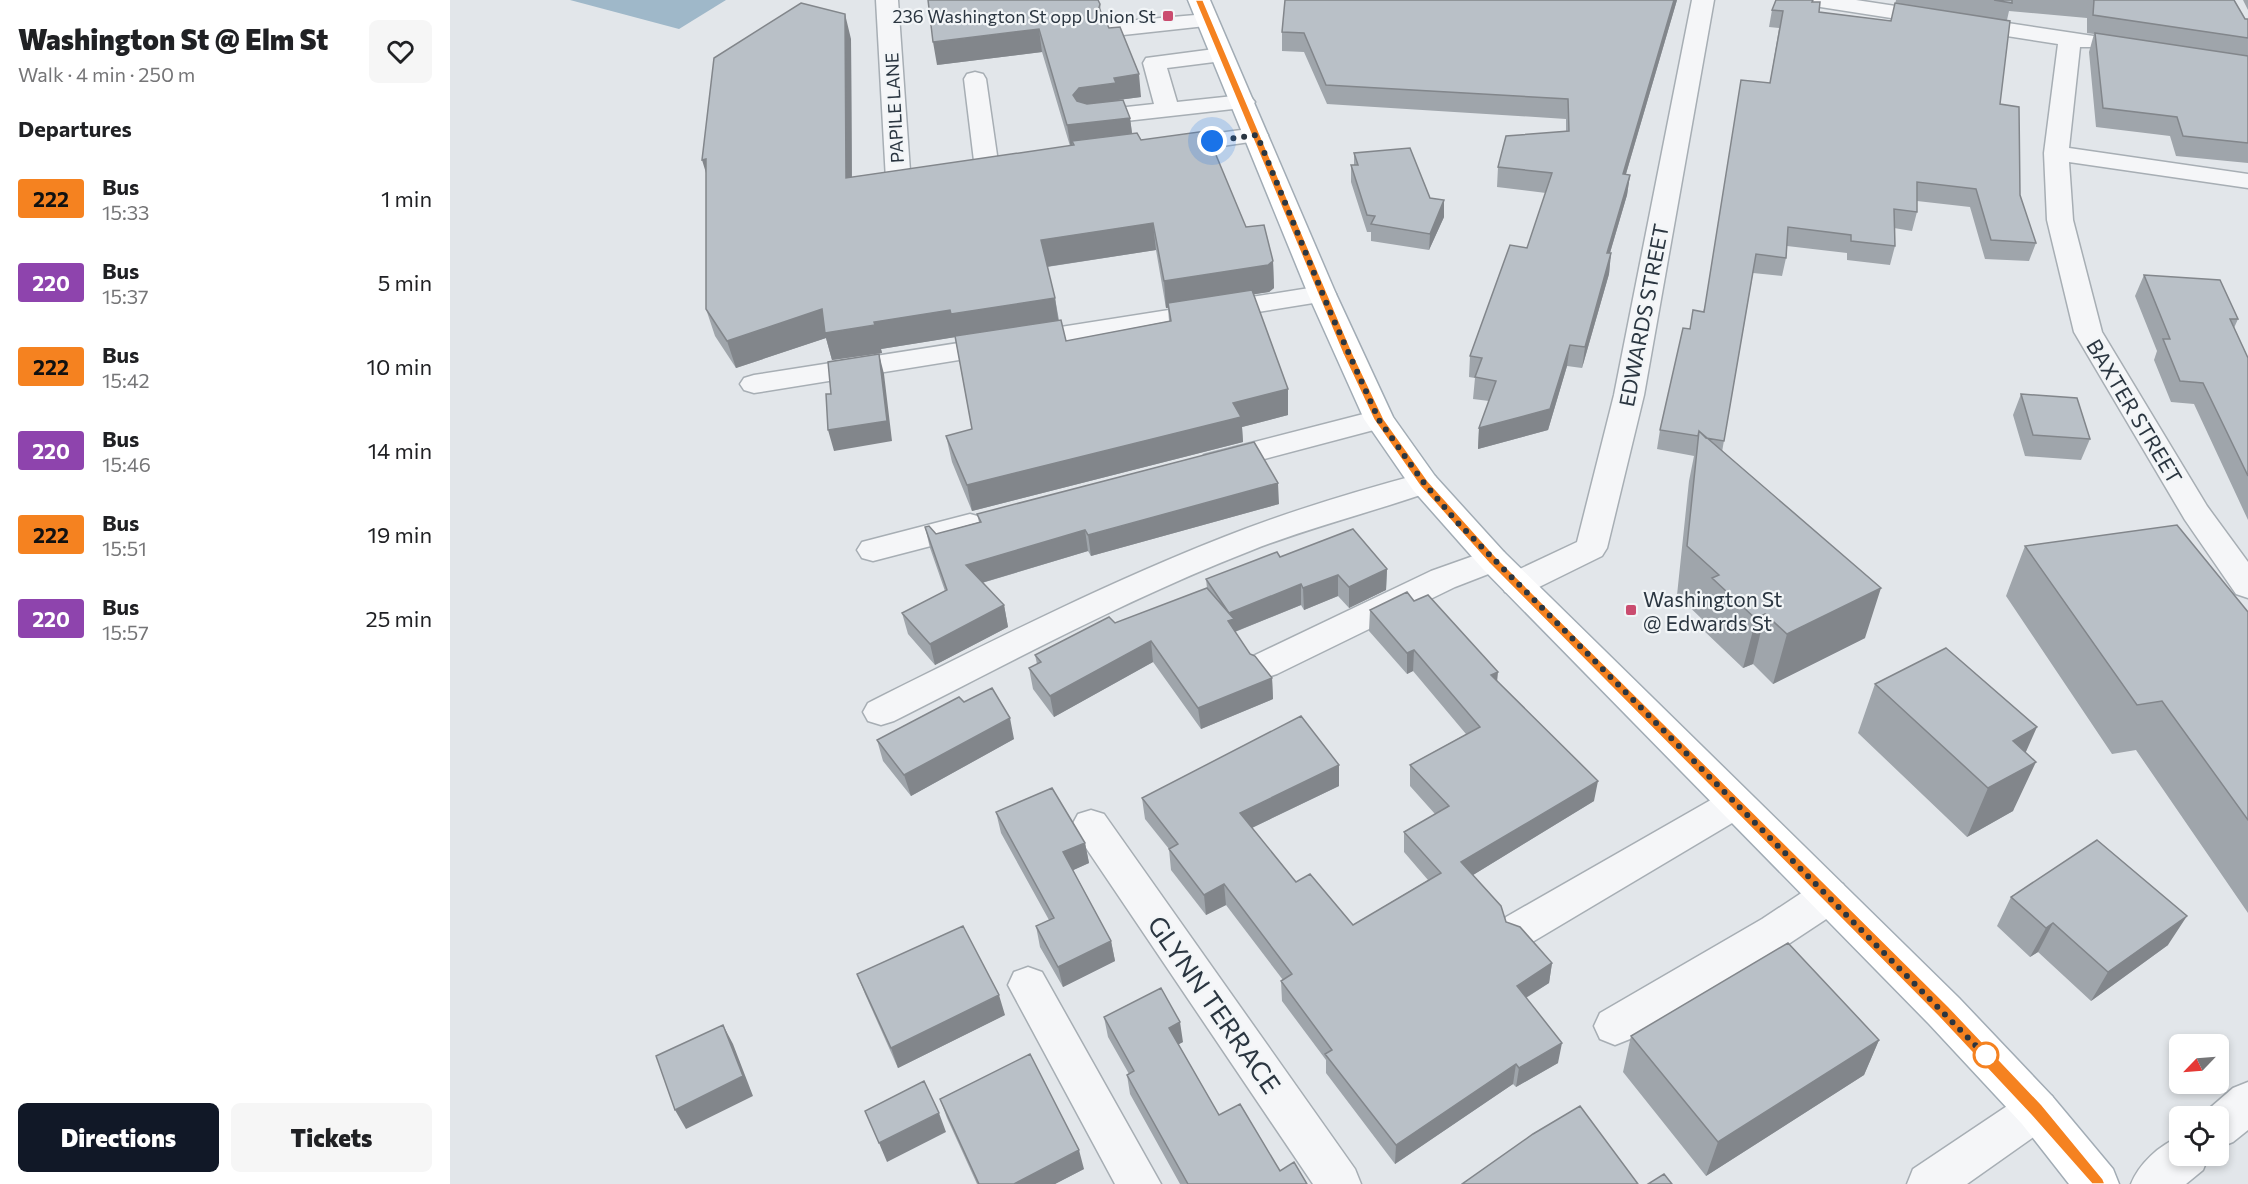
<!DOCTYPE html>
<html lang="en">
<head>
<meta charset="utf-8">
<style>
  :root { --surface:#fff; --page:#f6f6f6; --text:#202124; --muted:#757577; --accent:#111827 }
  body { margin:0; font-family:Commissioner,sans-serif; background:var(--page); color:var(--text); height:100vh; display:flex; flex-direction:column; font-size:22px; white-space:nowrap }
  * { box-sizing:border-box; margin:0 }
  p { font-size:20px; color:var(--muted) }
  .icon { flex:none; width:33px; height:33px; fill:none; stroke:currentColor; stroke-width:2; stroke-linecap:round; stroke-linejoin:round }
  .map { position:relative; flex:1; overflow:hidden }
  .panel { display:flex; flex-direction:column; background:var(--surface); width:450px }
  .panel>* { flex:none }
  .badge { padding:0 12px; border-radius:4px; font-size:21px; line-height:39px }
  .needle { width:39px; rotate:245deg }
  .fabs { position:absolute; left:1719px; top:1034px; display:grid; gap:12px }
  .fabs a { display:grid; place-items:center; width:60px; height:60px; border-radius:9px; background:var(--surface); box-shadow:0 3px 9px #0003; font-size:30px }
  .you { position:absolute; width:30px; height:30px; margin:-15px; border:4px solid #fff; border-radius:50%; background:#1a73e8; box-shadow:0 0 0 9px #1a73e833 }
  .map>.badge { position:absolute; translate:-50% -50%; box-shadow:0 0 0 3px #fff }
  h2 { padding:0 18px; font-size:22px; line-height:54px }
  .round { display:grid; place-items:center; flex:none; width:63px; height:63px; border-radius:9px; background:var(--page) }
  .summary { display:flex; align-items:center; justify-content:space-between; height:102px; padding:0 18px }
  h1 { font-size:28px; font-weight:800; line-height:45px }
  .button { display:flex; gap:12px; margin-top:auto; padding:12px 18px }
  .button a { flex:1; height:69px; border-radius:9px; background:var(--accent); color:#fff; font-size:24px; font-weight:800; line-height:69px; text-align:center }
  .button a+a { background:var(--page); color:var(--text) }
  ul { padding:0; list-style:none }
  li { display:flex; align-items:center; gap:18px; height:84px; padding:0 18px }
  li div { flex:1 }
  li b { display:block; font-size:22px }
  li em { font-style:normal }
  li .badge { min-width:66px; font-weight:700; text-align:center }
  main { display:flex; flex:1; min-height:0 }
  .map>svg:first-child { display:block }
  .water { fill:#9fb8c9 }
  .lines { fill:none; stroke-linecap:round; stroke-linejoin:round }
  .minor-casing { stroke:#a7aeb4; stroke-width:3 }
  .major-casing { stroke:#a2acb5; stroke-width:3 }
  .minor { fill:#f5f6f8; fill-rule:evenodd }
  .major { fill:#fff; fill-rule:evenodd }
  .wall { fill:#9fa5ab; fill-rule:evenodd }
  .shaded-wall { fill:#82868b }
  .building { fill:#b9c0c7; stroke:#82868b; stroke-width:1.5 }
  .line { fill:#f58220; stroke:#fff; stroke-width:1.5 }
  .walk { stroke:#2b3641; stroke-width:6; stroke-dasharray:0 10.8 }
  .poi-dot { fill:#ca4c6f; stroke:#f2f5f7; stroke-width:2 }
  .stop-dot { fill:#fff; stroke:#f58220; stroke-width:3 }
  .labels { text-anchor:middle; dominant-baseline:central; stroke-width:4.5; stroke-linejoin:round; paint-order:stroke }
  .far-poi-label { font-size:18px; fill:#2b3641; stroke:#f2f5f7; text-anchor:end }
  .far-street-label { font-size:18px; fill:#2b3641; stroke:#f2f5f7 }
  .street-label { font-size:21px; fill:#2b3641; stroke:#f2f5f7 }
  .poi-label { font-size:21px; fill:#2b3641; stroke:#f2f5f7; text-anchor:start }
  .near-street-label { font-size:26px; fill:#2b3641; stroke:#f2f5f7 }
</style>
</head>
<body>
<main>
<section class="panel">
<div class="summary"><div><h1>Washington St @ Elm St</h1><p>Walk · 4 min · 250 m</p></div><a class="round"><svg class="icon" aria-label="heart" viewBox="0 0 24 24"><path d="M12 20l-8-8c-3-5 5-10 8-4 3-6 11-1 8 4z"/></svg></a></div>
<h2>Departures</h2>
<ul>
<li><span class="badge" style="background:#f58220;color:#111">222</span><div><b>Bus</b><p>15:33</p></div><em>1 min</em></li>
<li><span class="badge" style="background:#8e44ad;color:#fff">220</span><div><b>Bus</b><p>15:37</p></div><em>5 min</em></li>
<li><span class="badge" style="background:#f58220;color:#111">222</span><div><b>Bus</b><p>15:42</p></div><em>10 min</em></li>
<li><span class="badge" style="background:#8e44ad;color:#fff">220</span><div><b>Bus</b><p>15:46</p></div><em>14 min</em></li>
<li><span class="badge" style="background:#f58220;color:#111">222</span><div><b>Bus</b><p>15:51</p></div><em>19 min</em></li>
<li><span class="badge" style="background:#8e44ad;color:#fff">220</span><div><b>Bus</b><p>15:57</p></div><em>25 min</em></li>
</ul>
<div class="button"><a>Directions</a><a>Tickets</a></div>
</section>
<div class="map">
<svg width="1798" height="1184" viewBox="0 0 1798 1184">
  <rect width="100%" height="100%" fill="#e2e6ea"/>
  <path class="water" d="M120 0H276L229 29Z"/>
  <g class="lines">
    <g class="minor-casing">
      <path id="minor" d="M426 0H448L460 171 483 169 492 171 495 176 492 181 448 187 439 185 436 180Z
        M1242 0H1264L1194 395 1157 548 1152 556 1079 592 1067 596 1055 592 1051 584 1055 576 1127 542 1164 395Z
        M1353 0H1406L1650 37 1653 42 1650 47H1630L1619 148 1798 174V188L1619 162 1623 220 1652 332 1757 506 1798 562V598L1786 594 1735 520 1624 332 1597 220 1594 153 1608 44 1364 6 1357 4Z
        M757 14 765 15 768 20 765 25 664 36 656 34 653 29 656 24 664 22Z
        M772 48 780 50 783 55 780 60 717 68 727 102 793 95 801 97 805 102 801 107 640 125 632 123 628 118 632 113 640 111 704 104 693 63 696 58Z
        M525 72 533 74 536 79 549 169 546 174 537 176 528 174 525 169 514 79 517 74Z
        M806 128 814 130 818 135 814 140 716 154 707 152 704 147 707 142 716 140Z
        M872 286 882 288 886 294 882 300 304 393 294 390 290 384 294 378 304 375Z
        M929 410 939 412 944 419 939 426 765 472 754 469 750 462 754 455Z
        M974 473 985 476 989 483 985 490C923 512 860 527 800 551 677 599 561 662 444 721L431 725 418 721 413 712 418 703C536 644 652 585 774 537 839 511 907 491 974 473Z
        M520 514 531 517 536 525 531 533 423 561 412 558 407 550 412 542Z
        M1043 549 1054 552 1059 560 1054 568 1005 587 827 674 815 678 803 674 798 665 803 656 981 571Z
        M1286 788 1299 793 1305 803 1299 813 1084 941 1070 946 1056 941 1050 929 1056 917 1273 793Z
        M641 810 654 814 905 1169 911 1184H863L628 836 622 825 628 814Z
        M1379 880 1393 884 1399 896 1393 908 1340 943 1180 1039 1165 1045 1150 1039 1144 1026 1150 1013 1312 919 1365 884Z
        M578 967 592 972 711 1184H665L558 985 564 972Z
        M1798 1082V1130L1783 1142 1768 1148V1116H1751L1753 1114 1783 1088Z
        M1587 1090 1602 1096 1609 1110 1602 1124 1517 1184H1457L1463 1169 1572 1096Z
        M1730 1137V1155H1759L1753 1170 1736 1184H1681C1689 1164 1709 1145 1730 1137Z"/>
    </g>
    <g class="major-casing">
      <path id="major" d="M738 0H760L886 294 943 417 985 476 1054 552 1509 998 1602 1096 1663 1169 1669 1184H1619L1572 1124 1479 1024 1032 568 963 490 914 419 858 294Z"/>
    </g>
    <use href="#minor" class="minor"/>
    <use href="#major" class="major"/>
  </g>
  <path class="wall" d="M1227 0 1176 174 1180 175 1177 195 1160 253H1161L1159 274 1132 368 1117 366 1098 430 1028 449 1029 428 1039 401 1023 399 1025 378 1019 377 1020 356 1077 248 1096 193 1047 187 1048 167 1116 131V119L877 104 854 52 832 51V32Z
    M1326 0H1363V2L1369 12 1441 21 1446 0H1784L1795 19H1798V163L1726 156 1720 136 1646 127 1639 52 1644 34 1637 33V18L1559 11 1557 20 1550 104 1570 195 1586 243 1579 261 1535 259 1520 207 1467 201V212L1462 231 1444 228 1445 246 1440 265 1397 260V253L1337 246 1336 258 1332 276 1303 273 1272 452 1415 638 1323 684 1303 664 1293 668 1251 628 1253 620 1227 595 1239 481 1244 456 1207 449 1210 430 1240 329 1253 312 1320 83 1329 28 1319 27 1322 10Z
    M1793 0H1798V10Z
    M650 4 651 12 691 97 668 100 680 118 682 133 796 227 823 261 824 288 819 292 804 294 838 415 792 427 793 442 522 511 502 462 496 436 522 429 505 337 431 349 432 353 382 360 376 338 286 368 265 336 256 309 401 39 402 177 620 146 592 52 487 65ZM706 250 716 308H718L719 321 616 341 609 320 605 298 597 267Z
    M904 153 980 198 994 217 979 250 921 241V232H917L901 182V165H904Z
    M1694 275 1788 319 1784 328 1798 358V520L1744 404 1721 402 1704 360 1707 351 1685 296Z
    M1571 394 1640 439 1631 460 1575 456 1563 415Z
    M829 504 641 556 638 551 532 583 554 605 558 627 485 665 458 634 452 613 495 591 480 548 475 527 486 534 529 522 527 514Z
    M1575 546 1798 612V913L1686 750 1662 754 1556 596Z
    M830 557 937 569 936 590 899 608 888 596 854 610 851 605 785 632 800 654 822 678 823 699 751 729 703 662 604 717 583 689 579 668 587 664 585 655 757 588 756 579Z
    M964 601 1047 681 1144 801 1023 875 1056 922 1102 963 1099 983 1076 998 1108 1063 1066 1087 1063 1084 945 1164 876 1073V1060L832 1001 831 981 833 980 776 905 756 915 721 870 719 849 695 819 692 798 889 765V786L802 828 846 882 903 925 978 880 954 852V832L985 814 960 786V765L1016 734 963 671 957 674 919 631 920 610Z
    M1425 684 1576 753 1563 811 1517 837 1408 733Z
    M514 702 564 739 461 796 433 761 427 740Z
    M546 812 635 843 639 863 623 870 661 941 665 961 613 987 590 947 586 926 599 920 551 833Z
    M1561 897 1718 945 1641 1001 1588 952 1580 957 1547 926Z
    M407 974 555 1015 448 1068 415 994Z
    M654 1017 733 1042 728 1044 769 1115 830 1171 857 1184H730L680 1094 677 1075 679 1074 658 1037Z
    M1181 1036 1429 1040 1414 1075 1256 1176 1173 1072Z
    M490 1099 634 1169 605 1184H527L497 1118Z"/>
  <path class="shaded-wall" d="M1224 0H1227L1170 194 1173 174Z
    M395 14 401 39 402 204 396 178Z
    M589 29 592 52 487 65 483 42Z
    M689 74 691 97 668 100 626 118 623 95 629 88 664 78Z
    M680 118 683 141H622L623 148 621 149 617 125Z
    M256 159 260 186 252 160Z
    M1180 175 1177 195 1154 273 1157 253Z
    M994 200V217L979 250 980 234Z
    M703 223 706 250 595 267 591 240Z
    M1161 253 1159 274 1132 368 1135 347Z
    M823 261 824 288 819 292 716 308 714 281Z
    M605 298 609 325 506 337 431 349 432 353 382 360 376 338 286 368 277 341 372 309 424 322 500 310Z
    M1120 345 1117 366 1098 430 1028 449 1029 428Z
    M429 354 434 374 442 441 384 451 378 430Z
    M838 389V415L792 427 793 442 522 511 517 485 783 403Z
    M828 483 829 504 641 556 638 535Z
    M635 530 638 551 521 586 516 565Z
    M937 569 936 590 899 608V587Z
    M888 575V596L854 610 853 588Z
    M851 584V605L784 632 778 621 779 613Z
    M1431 588 1415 638 1323 684 1337 634Z
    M554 605 558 627 485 665 480 644Z
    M1315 614 1303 664 1293 668 1306 619Z
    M701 641 703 662 604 717 600 696Z
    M964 650 963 671 957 674V653Z
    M1048 672 1046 693 1041 675Z
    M822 678 823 699 751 729 748 708Z
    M560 718 564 739 461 796 454 775Z
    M1587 727 1567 772 1586 762 1563 811 1517 837 1538 788 1563 741Z
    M889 765V786L791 833 790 813Z
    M1148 781 1144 801 1010 883 1011 862Z
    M635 843 639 863 617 873 613 852Z
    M774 884 776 905 756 915 754 895Z
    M1737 916 1718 945 1641 1001 1658 972Z
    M1603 923 1588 952 1580 957 1596 928Z
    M661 941 665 961 613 987 608 967Z
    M1102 963 1099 983 1064 1005 1067 986Z
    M549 995 555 1015 448 1068 441 1048Z
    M730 1022 733 1042 722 1048 719 1028Z
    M273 1025 283 1044 303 1096 236 1129 225 1110Z
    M1429 1040 1414 1075 1256 1176 1268 1142Z
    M1112 1043 1108 1063 1066 1087 1069 1068Z
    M1066 1064 1063 1084 945 1164 946 1145Z
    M489 1113 496 1132 437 1162 429 1143Z
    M629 1150 634 1169 605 1184H564Z"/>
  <path class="building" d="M478 0H648L650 4 649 8 659 28 670 27 689 74 664 78 666 83 629 88 623 95 627 101 637 104 673 100 680 118 617 125 589 29 483 42Z
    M835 0H1224L1173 174 1180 175 1157 253H1161L1135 347 1120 345 1100 409 1029 428 1046 381 1025 377 1032 358 1020 356 1060 245 1077 248 1102 173 1048 167 1056 136 1119 131 1118 99 876 85 854 33 832 32Z
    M1326 0H1363L1362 2H1370L1369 12 1441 21 1445 3 1560 21 1550 104 1569 107 1570 195 1586 243 1541 240 1526 189 1467 182V212L1444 209 1445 246 1401 241V235L1338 227 1336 258 1306 254 1274 441 1256 438 1249 431 1248 436 1210 430 1233 328 1240 329 1243 310 1254 312 1291 80 1320 83 1333 11 1322 10Z
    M1544 0H1562V3Z
    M1643 0H1784L1795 19H1798V38L1643 15 1644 0Z
    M351 3 395 14 396 178 624 145 622 141 687 133 691 140 756 131 796 227 814 225 823 261 818 265 714 281 703 223 591 240 605 298 501 314 500 310 424 322 425 325 375 333 372 309 277 341 256 309V159L252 160 264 58Z
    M1645 33 1798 56V143L1733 136 1727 117 1653 108Z
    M960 148 980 198 994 200 980 234 921 224 925 216 917 215 901 165H908L904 153Z
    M1694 275 1770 280 1788 319H1780L1798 358V476L1753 383 1730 381 1713 339H1720Z
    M802 290 838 389 783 403 791 417 517 485 496 436 522 429 505 336 611 320 616 341 721 321 718 303Z
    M429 354 437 421 378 430 376 394H381L378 362Z
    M1571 394 1627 398 1640 439 1583 435Z
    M1249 431 1431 588 1337 634 1315 614 1306 619 1262 578 1269 575 1237 546Z
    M804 442 828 483 638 535 635 530 516 565 554 605 480 644 452 613 497 590 475 527 479 526 486 534 531 522 527 514Z
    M1727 525 1798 612V820L1712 701 1687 705 1575 546Z
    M903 529 937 569 899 587 888 575 853 588 851 584 779 613 756 579 827 552 830 557Z
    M757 588 784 619 778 621 800 654 805 656 822 678 748 708 701 641 600 696 579 668 591 662 585 655 659 617 665 623Z
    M957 592 964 601 978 595 1048 672 1041 675 1148 781 1011 862 1051 906 1056 922 1070 927 1102 963 1067 986 1112 1043 1069 1068 1066 1064 946 1145 875 1054 882 1050 831 981 842 974 774 884 754 895 719 849 728 844 692 798 851 716 889 765 790 813 846 882 860 874 903 925 991 873 954 832 999 806 960 765 1030 727 964 650 957 653 920 610Z
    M1496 648 1587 727 1563 741 1586 762 1538 788 1425 684Z
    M542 688 560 718 454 775 427 740 509 697 514 702Z
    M602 788 635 843 613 852 661 941 608 967 586 926 604 918 546 812Z
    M1647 840 1737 916 1658 972 1603 923 1596 928 1561 897Z
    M513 926 549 995 441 1048 407 974Z
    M1338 943 1429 1040 1268 1142 1181 1036Z
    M711 988 730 1022 719 1028 769 1115 790 1104 830 1171 844 1162 857 1184H738L677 1075 684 1071 654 1017Z
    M273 1025 293 1076 225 1110 206 1056Z
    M580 1054 629 1150 564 1184H529L490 1099Z
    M474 1081 489 1113 429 1143 415 1111Z
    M1130 1106 1188 1184H1012L1083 1134Z
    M1214 1174 1222 1184H1198Z"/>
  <path class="line" d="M745 0H753L903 354 934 419 978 481 1047 558 1499 1007 1592 1105 1653 1179 1655 1184H1642L1581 1115 1488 1016 1039 563 970 486 924 420 893 354Z"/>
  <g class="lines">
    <path class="walk" d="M762 141 807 135 881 314 929 420 974 483 1007 522 1543 1063 1536 1055"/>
  </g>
  <g class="poi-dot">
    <rect x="712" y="10" width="12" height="12" rx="3"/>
    <rect x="1175" y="604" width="12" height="12" rx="3"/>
  </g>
  <circle class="stop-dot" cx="1536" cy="1055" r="12"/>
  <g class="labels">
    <g class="far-poi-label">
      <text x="706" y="16">236 Washington St opp Union St</text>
    </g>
    <g class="far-street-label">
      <text transform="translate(444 108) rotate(-93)">PAPILE LANE</text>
    </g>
    <g class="street-label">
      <text transform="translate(1193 315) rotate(-79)">EDWARDS STREET</text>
      <text transform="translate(1685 411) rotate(59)">BAXTER STREET</text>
    </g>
    <g class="poi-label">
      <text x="1193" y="598">Washington St<tspan x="1193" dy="24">@ Edwards St</tspan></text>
    </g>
    <g class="near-street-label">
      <text transform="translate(765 1004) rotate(55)">GLYNN TERRACE</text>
    </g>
  </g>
</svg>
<div class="fabs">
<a><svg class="needle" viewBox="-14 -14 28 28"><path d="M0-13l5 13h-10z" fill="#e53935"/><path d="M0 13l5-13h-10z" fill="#757577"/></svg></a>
<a><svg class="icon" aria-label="locate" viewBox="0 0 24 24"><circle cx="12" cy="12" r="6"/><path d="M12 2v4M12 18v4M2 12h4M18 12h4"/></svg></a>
</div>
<div class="you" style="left:762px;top:141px"></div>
</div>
</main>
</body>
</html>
